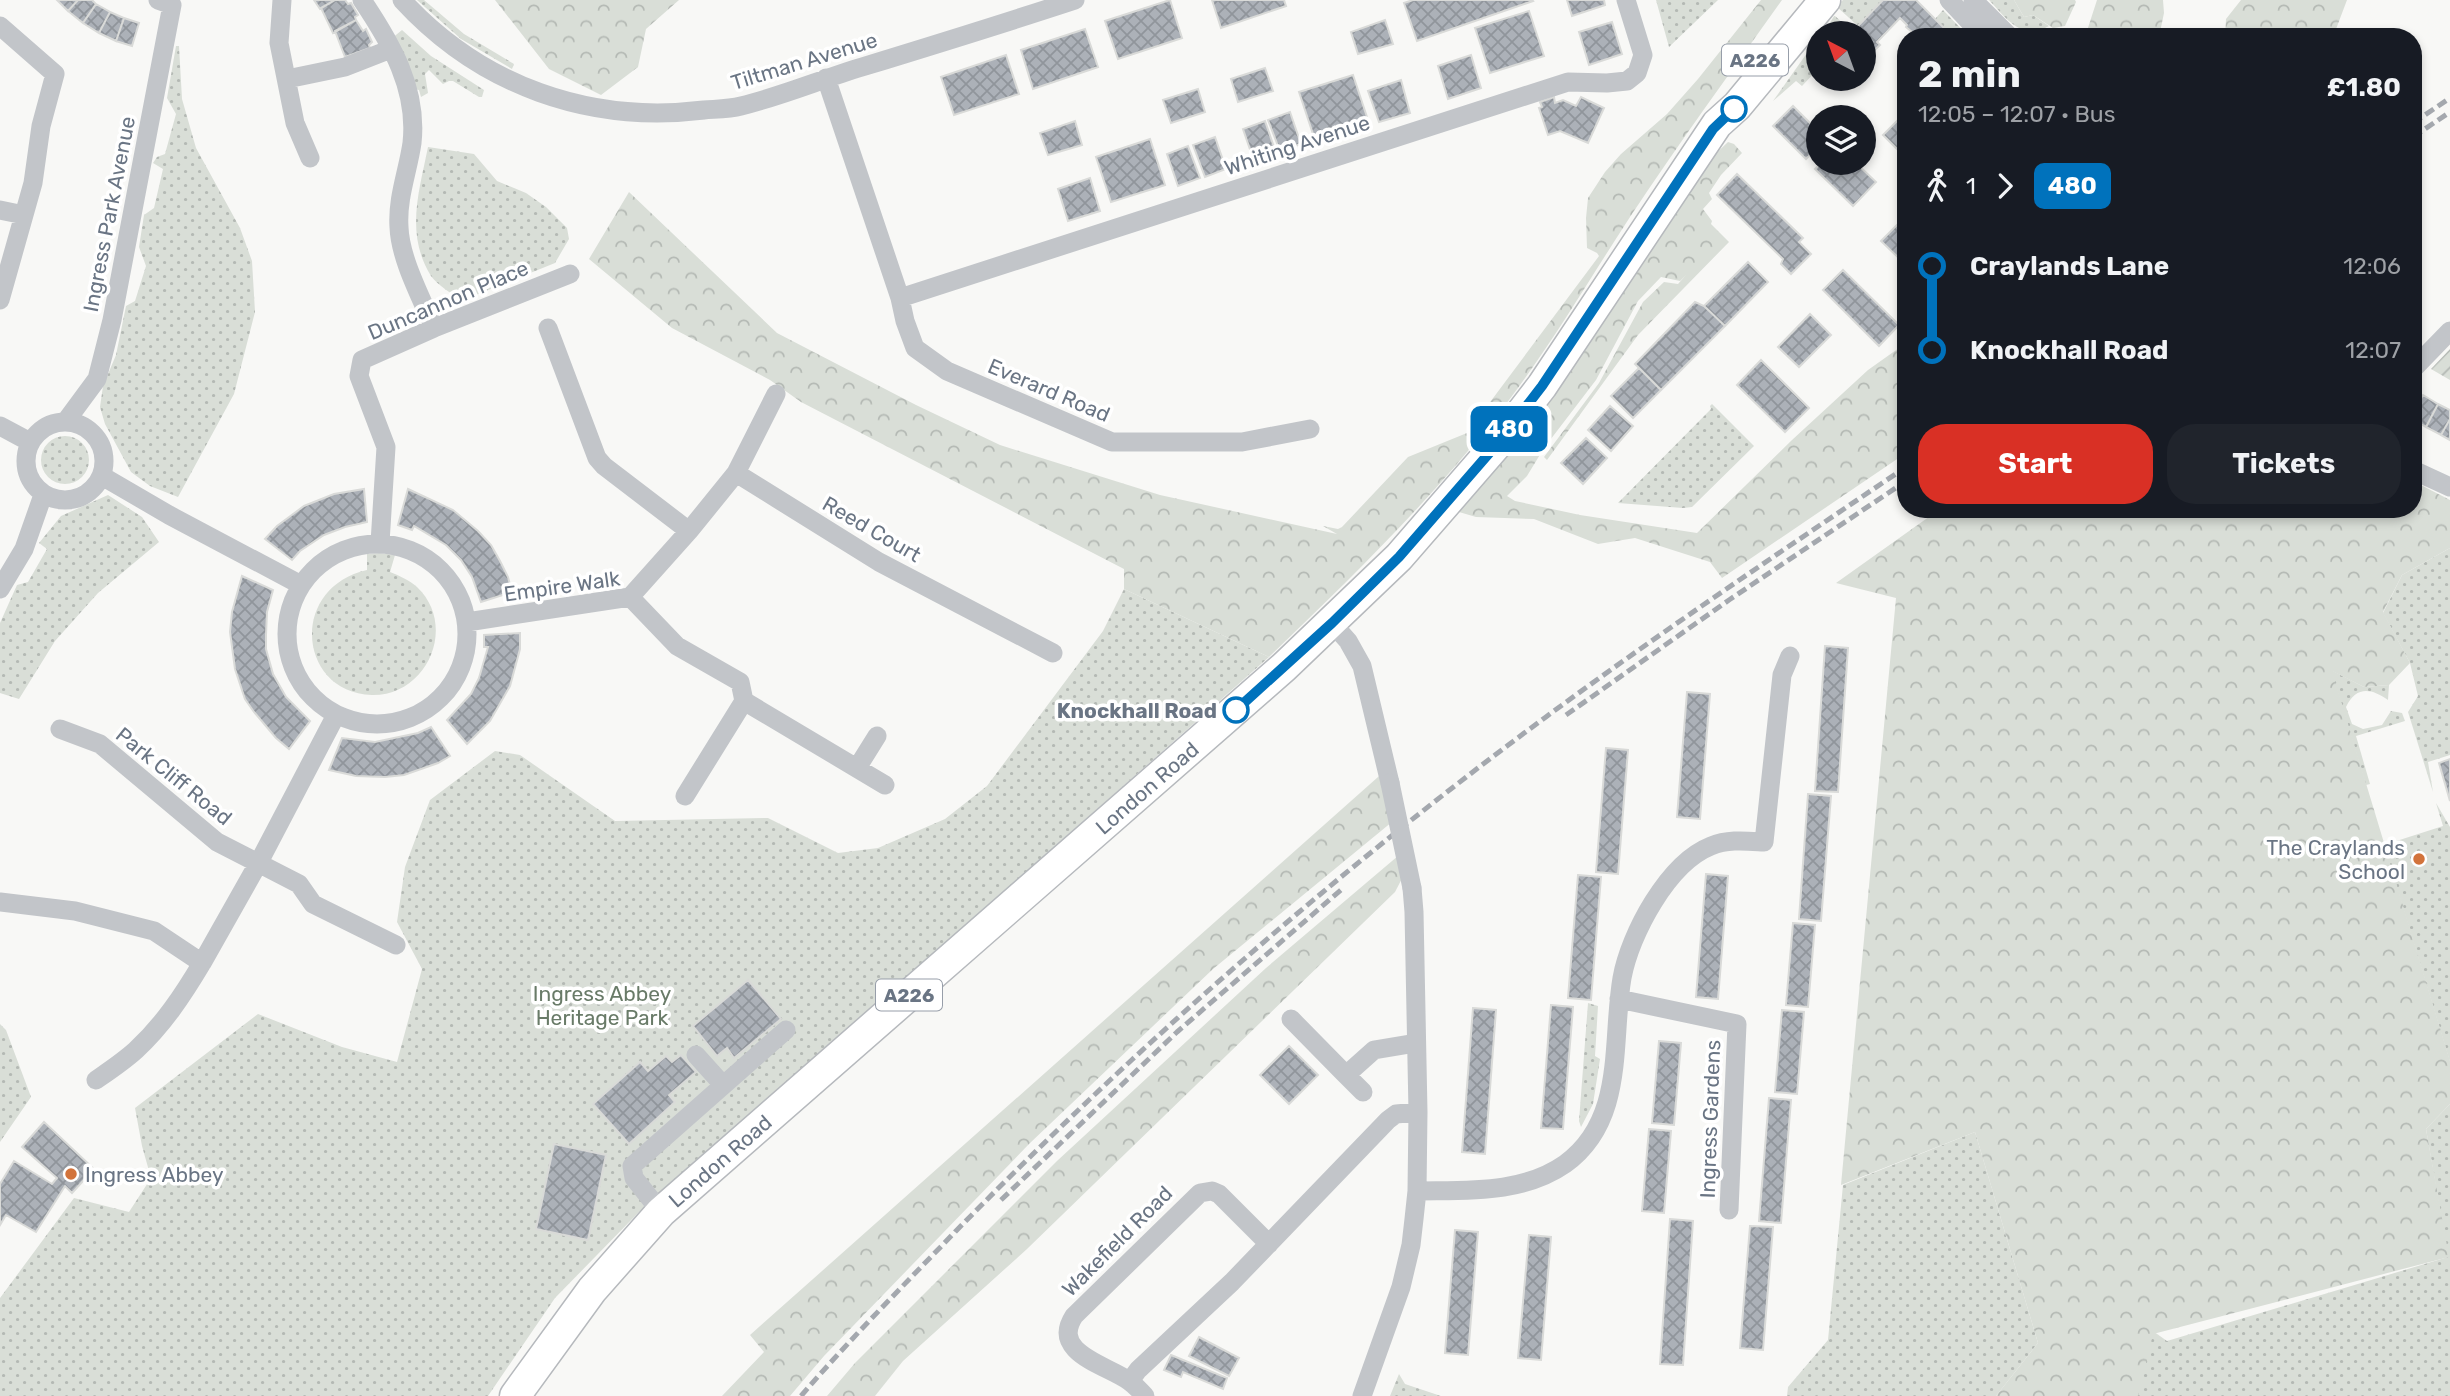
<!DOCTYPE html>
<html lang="en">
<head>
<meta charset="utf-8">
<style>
  :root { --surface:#171b24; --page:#20242c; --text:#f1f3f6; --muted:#9ea1a6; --accent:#d93025 }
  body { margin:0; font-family:Rubik,sans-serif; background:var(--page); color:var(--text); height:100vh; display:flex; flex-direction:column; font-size:26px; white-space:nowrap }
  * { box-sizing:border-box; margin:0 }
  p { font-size:23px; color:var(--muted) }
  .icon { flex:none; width:38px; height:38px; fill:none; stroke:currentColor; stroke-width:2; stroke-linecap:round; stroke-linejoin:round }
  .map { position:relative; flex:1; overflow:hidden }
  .side { position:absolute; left:1897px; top:28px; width:525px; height:490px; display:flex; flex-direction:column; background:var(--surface); border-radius:28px; box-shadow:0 4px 10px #0003 }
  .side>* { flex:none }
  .badge { padding:0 14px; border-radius:10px; font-size:24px; line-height:46px }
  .needle { width:46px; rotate:319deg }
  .controls { position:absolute; left:1806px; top:21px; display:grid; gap:14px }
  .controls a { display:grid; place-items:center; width:70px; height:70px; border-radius:50%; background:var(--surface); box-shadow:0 4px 10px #0003; font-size:35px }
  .map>.badge { position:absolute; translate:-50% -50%; box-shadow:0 0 0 4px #fff }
  .legs { display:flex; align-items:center; gap:10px; height:77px; padding:0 21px; font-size:23px }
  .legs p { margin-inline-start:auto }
  .summary { display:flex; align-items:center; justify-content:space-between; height:119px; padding:0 21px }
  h1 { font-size:38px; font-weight:700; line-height:52px }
  .button { display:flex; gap:14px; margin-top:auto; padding:14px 21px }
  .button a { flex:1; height:80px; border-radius:28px; background:var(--accent); color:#fff; font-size:28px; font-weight:700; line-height:80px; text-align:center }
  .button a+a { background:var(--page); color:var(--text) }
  ul { padding:0 21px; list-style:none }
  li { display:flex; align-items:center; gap:24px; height:84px; font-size:26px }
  li i { display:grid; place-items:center; width:10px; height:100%; margin:0 9px; background:currentColor }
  li i::after { content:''; width:18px; height:18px; margin:-9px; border:5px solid; border-radius:50%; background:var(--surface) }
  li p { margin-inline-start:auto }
  li:first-child i { background:linear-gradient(#0000 50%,currentColor 0) }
  li:last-child i { background:linear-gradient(currentColor 50%,#0000 0) }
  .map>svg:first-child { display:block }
  .grass { fill:url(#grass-dots) }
  .forest { fill:url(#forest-crowns) }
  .garden { fill:url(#garden-furrows) }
  .building { fill:url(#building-cross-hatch); stroke:#d9dad8; stroke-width:2 }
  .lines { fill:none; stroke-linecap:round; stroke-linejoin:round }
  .primary-casing { stroke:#b6b9bd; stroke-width:33 }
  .street { stroke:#c2c5c9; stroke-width:19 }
  .primary { stroke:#fff; stroke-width:30 }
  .rail { stroke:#a4a8ae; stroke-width:5; stroke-dasharray:10 5; stroke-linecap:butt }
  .street-bridge { stroke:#c2c5c9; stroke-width:19 }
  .line-1-casing { stroke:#fff; stroke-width:16 }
  .line-1 { stroke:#0072bc; stroke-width:10 }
  .stop-1-dot { fill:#fff; stroke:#0072bc; stroke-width:3.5 }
  .poi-dot { fill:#d2733b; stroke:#fff; stroke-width:2.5 }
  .labels { text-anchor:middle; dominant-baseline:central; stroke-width:7; stroke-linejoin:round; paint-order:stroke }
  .shield { fill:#fff; stroke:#979ea9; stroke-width:2 }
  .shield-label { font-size:19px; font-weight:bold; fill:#6a7584 }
  .street-label { font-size:21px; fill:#6a7584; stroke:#fff }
  .stop-label { font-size:21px; font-weight:bold; fill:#6a7584; stroke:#fff; text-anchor:end }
  .poi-label { font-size:21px; fill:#6a7584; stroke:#fff; text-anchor:end }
  .park-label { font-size:21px; fill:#697b68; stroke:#fff }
</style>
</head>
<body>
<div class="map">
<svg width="2450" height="1396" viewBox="0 0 2450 1396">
  <defs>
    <pattern id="grass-dots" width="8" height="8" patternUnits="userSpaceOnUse" patternTransform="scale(1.75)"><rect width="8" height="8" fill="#d9ded7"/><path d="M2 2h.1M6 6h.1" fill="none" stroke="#b4b9b4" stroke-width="1.8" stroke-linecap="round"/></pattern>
    <pattern id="forest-crowns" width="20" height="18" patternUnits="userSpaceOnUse" patternTransform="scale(1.75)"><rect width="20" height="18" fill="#d9ded7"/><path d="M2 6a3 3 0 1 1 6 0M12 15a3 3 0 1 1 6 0" fill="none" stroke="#b4b9b4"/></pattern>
    <pattern id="garden-furrows" width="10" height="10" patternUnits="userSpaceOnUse" patternTransform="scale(1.75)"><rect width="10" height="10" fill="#d9ded7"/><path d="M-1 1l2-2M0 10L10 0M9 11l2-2" fill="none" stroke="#b4b9b4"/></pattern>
    <pattern id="building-cross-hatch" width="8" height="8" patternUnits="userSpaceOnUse" patternTransform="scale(1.75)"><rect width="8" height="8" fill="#acb1b8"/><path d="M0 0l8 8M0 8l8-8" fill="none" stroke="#90959b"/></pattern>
  </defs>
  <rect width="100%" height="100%" fill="#f8f8f6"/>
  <path class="grass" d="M417 0H424L464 34 514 64 512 69 461 39Z
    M1656 0H1718L1669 47Z
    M1843 0H1883L1858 26 1836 6Z
    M1989 0H2014L2024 17 2033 15 2049 26C2021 41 2007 19 1989 0Z
    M1943 10 1969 37H1953L1935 19Z
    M1834 16H1835L1854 33H1824Z
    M402 30 431 56 484 90 482 97H479L453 81H449L443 84 429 70 425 74 428 93 421 97 419 90 414 89 391 39Z
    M176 46H179L182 99 196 148 240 228 252 261 255 312 234 394 178 497 150 486 131 472 105 424 100 407 103 386 116 355 126 306 135 301 146 266 139 247 144 215 154 208 163 169 153 163 157 157 165 154 176 114 167 98Z
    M1812 46 1818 53V69L1802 86 1796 81 1773 101Z
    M428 147 474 154 497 181 526 193 546 207 567 228 569 239 555 263 461 301C452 293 437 285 431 276 405 234 419 192 428 147Z
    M1712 404 1754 446 1692 507 1683 508 1618 503 1711 409 1710 406Z
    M41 460a24 24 0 1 1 48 0a24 24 0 1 1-48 0Z
    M108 495 142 517 159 542 98 593 55 641 19 699 0 693V623L17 585 28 582 47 549 39 543 61 516Z
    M2450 548V755L2428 762 2433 792 2408 712 2418 696 2410 663 2383 613 2402 575Z
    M379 553 395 555 390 572C400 576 409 580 417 587 458 626 427 696 372 695 298 693 288 588 367 570V554Z
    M1124 589 1269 657 808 1065 746 1124 639 1212 555 1298 488 1396H0V1298L74 1198 129 1212 151 1178 142 1146 135 1108 258 1014 342 1047 397 1062 422 969 397 922 405 867 430 800 495 751 520 755 615 821 768 818 838 853 878 848 945 819 987 786 1103 631Z
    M2331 670 2364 687 2389 685 2388 700C2371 688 2356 686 2346 707L2352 724 2363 729 2382 725 2391 711 2402 713 2405 721 2356 736 2370 784 2366 785Z
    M2436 803 2450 827V1062L2384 845 2443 826Z
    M1588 1003 1598 1006 1595 1056 1600 1059 1593 1104 1581 1127 1579 1121Z
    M0 1024 6 1030 31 1097 0 1142Z
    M2450 1104V1396H2134L2143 1324 2167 1341 2448 1257 2426 1129Z
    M1975 1132 2038 1343 1996 1396H1787L1788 1387 1828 1340 1843 1185Z
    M1399 1374 1405 1384 1441 1396H1390Z"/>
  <path class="forest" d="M495 0H679L646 29 638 67 601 95 549 69Z
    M1761 0H1782C1731 72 1679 143 1630 217 1585 286 1543 359 1491 423 1424 507 1347 582 1269 657L1124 589V569L801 402 770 380 672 328 589 259 629 192 777 333 916 405 1000 445 1160 495 1337 534 1323 526 1338 529 1342 527 1408 457 1467 433 1599 256 1597 253 1587 248 1586 218 1588 198 1605 172 1621 154 1667 114 1698 79Z
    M2014 0H2075L2076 2 2065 26 2053 28 2033 15 2024 17Z
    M2097 0H2163L2164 13 2159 37H2085Z
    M2241 0H2347L2333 37H2225L2226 19Z
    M1728 142 1734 144 1742 153 1721 175 1709 193 1712 199 1703 209 1712 221 1711 224 1729 242 1638 335 1547 460 1544 457 1599 383 1643 302 1664 282 1678 284 1686 275 1680 281 1661 277 1638 301 1596 380 1544 448 1527 476 1507 496 1515 501 1580 515 1697 533 1792 440 1868 370 1906 343V453L1722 578 1710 562 1635 538 1598 544 1534 519 1476 517 1459 512 1518 440 1708 161Z
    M2413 481 2450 500V548L2402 575 2383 612 2410 663 2389 685 2364 687 2332 671 2450 1061V1104L2426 1129 2449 1257 2153 1334 2138 1396H1996L2038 1343 1975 1132 1841 1185 1896 598 1836 583 1940 509H2413Z
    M1387 769 1398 817 1213 969 1029 1144 824 1356 790 1396H722L764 1352 750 1335Z
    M1405 850 1408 867 1395 892 1027 1249 903 1361 875 1396H827L855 1363 1057 1161 1266 968Z"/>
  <path class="garden" d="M2450 349V380L2431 369Z"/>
  <path class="building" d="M57 0H78L68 11Z
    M78 0H92L96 4 83 23 68 11Z
    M314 0H335L320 9Z
    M335 0H345L348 4 351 3 358 15 355 17 356 20 333 33 321 8Z
    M1170 0 1182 38 1118 59 1105 21Z
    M1212 0H1284L1286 6 1221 28Z
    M1413 0H1532L1533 1 1417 41 1404 3Z
    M1567 0H1604L1605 5 1572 16Z
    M1883 0H1916L1953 37H1918L1906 27 1907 25 1900 18 1877 42 1880 45 1864 60V33H1855L1860 28 1858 26Z
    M96 4 110 12 99 33 83 23Z
    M1529 11 1544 56 1490 73 1475 28Z
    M110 12 124 18 116 41 99 33Z
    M124 18 139 23 132 46 116 41Z
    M356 20 363 31 366 29 372 42 369 45 370 48 345 57 335 31Z
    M1385 20 1393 44 1358 54 1351 32Z
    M1612 22 1622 54 1589 65 1579 32Z
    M1085 29 1098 67 1033 89 1021 50Z
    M1006 55 1019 94 954 115 941 77Z
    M1471 55 1481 88 1448 99 1438 66Z
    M1265 68 1273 91 1238 102 1231 79Z
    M1353 75 1368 120 1314 137 1299 92Z
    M1401 80 1410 113 1379 122 1368 91Z
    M1198 89 1205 112 1171 123 1163 100Z
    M1554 97 1555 103 1563 100 1576 106 1581 97 1604 108 1588 143 1560 131 1548 135 1539 108 1542 107 1540 102Z
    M1793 106 1818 131V147L1806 159 1773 126Z
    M1290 112 1301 144 1280 151 1268 120Z
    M1906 112V148L1901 153 1883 135Z
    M1075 121 1082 145 1048 155 1040 133Z
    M1265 121 1276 153 1254 161 1243 129Z
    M1215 137 1226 169 1205 177 1193 145Z
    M1150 139 1165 185 1111 202 1096 157Z
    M1188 146 1200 178 1178 186 1167 154Z
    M1821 163H1856L1876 182 1853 206 1815 169Z
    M1737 174 1803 238 1799 242 1811 254 1791 274 1781 264 1783 259 1717 195Z
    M1090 178 1100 211 1068 221 1058 189Z
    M1903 219 1906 222V265L1881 241Z
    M1748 262 1768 282 1725 326 1704 306Z
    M1843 270 1899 325 1879 346 1823 290Z
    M1695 302 1704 306 1725 326 1661 390 1635 364Z
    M1810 314 1831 335 1799 367 1778 347Z
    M1761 360 1809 408 1785 432 1737 385Z
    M1639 368 1661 390 1633 418 1611 396Z
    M2423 395 2438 404 2426 427 2413 419V402L2417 405Z
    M2438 404 2450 410V419L2441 435 2426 427Z
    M1610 406 1633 426 1611 451 1588 430Z
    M2450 419V440L2441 435Z
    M1586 438 1607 458 1583 484 1561 463Z
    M364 489 367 522 345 527 324 535 300 551 292 560 265 539 277 526 304 506 334 494Z
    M408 489 453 510 478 531 491 545 500 561 508 577 512 592 481 602 472 577 461 560 446 545 414 526 412 530 398 525Z
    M242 576 273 590 267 612 266 635V649L273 674 286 697 310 721 289 749 276 738 254 712 245 699 235 669 230 632 232 612Z
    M520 633V649L510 686 490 721 467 744 447 720 471 694 479 678 488 647H484V635Z
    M1825 646 1848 648 1838 792 1815 791Z
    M1687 692 1710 694 1700 819 1677 817Z
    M431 727 450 756 438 763 404 775 385 777 356 776 329 770 342 738 375 742 418 733Z
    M1606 748 1628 750 1618 874 1596 872Z
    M2450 759V801L2439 763Z
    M1808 794 1831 796 1821 921 1799 919Z
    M1706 874 1728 876 1718 999 1696 997Z
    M1578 875 1601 877 1591 1000 1568 998Z
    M1793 923 1815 925 1808 1007 1786 1005Z
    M748 980 781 1019 734 1058 727 1048 717 1056 693 1026Z
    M1551 1005 1573 1007 1563 1129 1541 1128Z
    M1473 1008 1496 1010 1485 1154 1462 1152Z
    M1782 1010 1804 1012 1797 1094 1775 1092Z
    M1659 1041 1681 1043 1674 1125 1652 1123Z
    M1289 1046 1318 1075 1289 1104 1260 1075Z
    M681 1055 696 1072 669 1095 675 1102 629 1144 593 1104 640 1062 648 1071 666 1056 672 1062Z
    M1769 1098 1791 1100 1781 1223 1759 1221Z
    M44 1122 94 1169 72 1193 65 1186 36 1232 6 1215 0 1225V1184L14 1161 52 1184 57 1178 22 1147Z
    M1649 1129 1671 1131 1664 1213 1642 1211Z
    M554 1144 606 1155 588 1240 536 1229Z
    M1670 1219 1693 1221 1683 1365 1660 1364Z
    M1750 1226 1773 1227 1763 1350 1740 1348Z
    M1455 1230 1478 1232 1468 1355 1445 1353Z
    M1529 1235 1551 1237 1541 1360 1518 1358Z
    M1199 1337 1239 1358 1229 1376 1189 1356Z
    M1171 1355 1227 1378 1223 1389 1183 1372 1181 1377 1164 1370Z"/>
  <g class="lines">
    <g class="primary-casing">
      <path id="primary" d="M515 1396 592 1290 661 1212 1284 667 1399 557 1498 443 1542 386 1717 124 1737 106 1825 0"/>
    </g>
    <path class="street" d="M282 0 279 43 295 123 310 158
      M362 0C391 43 418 89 412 143 408 171 397 198 399 227 400 259 422 299 434 328
      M402 0C481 86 589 124 704 110 716 109 729 109 741 106 782 96 822 79 862 67 934 45 1005 23 1075 0
      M1949 0 1984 37
      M1973 0 2010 37
      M0 26 55 74 41 126 33 183 0 300
      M826 78 900 298 905 321 915 348 947 371 1112 442H1242L1310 429
      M287 79 345 67 391 49
      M0 210 24 215
      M900 298 1568 82 1607 83 1627 81 1637 73 1643 55 1626 0
      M548 328 597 458 604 466 689 531
      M2413 369 2450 331
      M66 421 97 379 112 320 172 5 158 0
      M26 461a39 39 0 1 1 78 0a39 39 0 1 1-78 0Z
      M0 426 30 442
      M2413 470 2450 487
      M736 473 776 394
      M102 476 169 515 301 585
      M380 543 386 447 359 376 362 360 434 328 570 274
      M287 634a90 90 0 1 1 180 0a90 90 0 1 1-180 0Z
      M0 589 24 549 43 495
      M630 597 689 531 736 473 879 562 1053 653
      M467 622 630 597 677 646 740 682 744 701 885 785
      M1332 623 1348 641 1362 666 1390 783
      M60 729 100 744 217 842 299 884 313 904 396 945
      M857 768 877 736
      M685 796 744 701
      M0 902 75 911 154 931 202 963C183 995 163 1025 136 1050 124 1061 109 1071 96 1080
      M202 963 259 862 336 715
      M1619 999 1737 1024 1729 1210
      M1291 1019 1346 1075 1374 1050 1416 1043
      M696 1055 723 1085
      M1346 1075 1363 1092
      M1417 1191C1467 1190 1522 1194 1565 1164 1626 1120 1611 1042 1622 978 1630 934 1668 863 1711 846 1728 839 1746 841 1764 842L1782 675 1790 656
      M661 1212 634 1178 632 1166 786 1030
      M1130 1381 1138 1370 1232 1282 1388 1120 1396 1114 1418 1112
      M1145 1396C1140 1391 1135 1385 1129 1381 1107 1365 1050 1353 1074 1316L1200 1193 1212 1191 1219 1194 1269 1244
      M1362 1396 1401 1287 1411 1245 1414 1219 1417 1191 1418 1112 1414 912 1412 888"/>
    <use href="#primary" class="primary"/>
    <path class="rail" d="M2413 123 2450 98
      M2413 137 2450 112
      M1566 715 1729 600 1906 481
      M1001 1200 1177 1032 1342 889
      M801 1396C850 1339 903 1286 955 1232 1123 1060 1303 901 1495 755 1628 654 1767 561 1906 467"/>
    <path class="street-bridge" d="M1390 783 1412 888"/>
  </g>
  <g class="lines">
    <g class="line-1-casing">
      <path id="line-1" d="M1236 710 1332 623 1399 557 1498 443 1542 386 1713 129 1734 109"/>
    </g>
    <use href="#line-1" class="line-1"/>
  </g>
  <g class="stop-1-dot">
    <circle cx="1734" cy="109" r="12"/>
    <circle cx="1236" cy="710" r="12"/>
  </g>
  <g class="poi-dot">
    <circle cx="2419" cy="859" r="7"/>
    <circle cx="71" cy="1174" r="7"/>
  </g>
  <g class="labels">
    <g class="shield">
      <rect x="1722" y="44.5" width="66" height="31" rx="5"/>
      <rect x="876" y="979.5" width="66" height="31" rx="5"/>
    </g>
    <g class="shield-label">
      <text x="1755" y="60">A226</text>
      <text x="909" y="995">A226</text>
    </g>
    <g class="street-label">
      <text transform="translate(804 61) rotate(-17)">Tiltman Avenue</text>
      <text transform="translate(1297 145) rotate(-18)">Whiting Avenue</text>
      <text transform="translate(109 214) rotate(-79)">Ingress Park Avenue</text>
      <text transform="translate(448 300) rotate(-23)">Duncannon Place</text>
      <text transform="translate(1049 390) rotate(23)">Everard Road</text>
      <text transform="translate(872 529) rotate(30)">Reed Court</text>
      <text transform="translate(562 586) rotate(-8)">Empire Walk</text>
      <text transform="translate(174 776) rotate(39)">Park Cliff Road</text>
      <text transform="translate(1147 788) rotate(-41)">London Road</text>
      <text transform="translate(1710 1119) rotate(-88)">Ingress Gardens</text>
      <text transform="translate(720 1161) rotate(-41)">London Road</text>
      <text transform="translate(1117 1241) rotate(-45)">Wakefield Road</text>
    </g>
    <g class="stop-label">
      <text x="1217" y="710">Knockhall Road</text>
    </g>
    <g class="poi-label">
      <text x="2405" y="847">The Craylands<tspan x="2405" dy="24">School</tspan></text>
      <text x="85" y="1174" text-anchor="start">Ingress Abbey</text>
    </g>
    <g class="park-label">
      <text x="602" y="993">Ingress Abbey<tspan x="602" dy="24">Heritage Park</tspan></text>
    </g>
  </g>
</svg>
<div class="controls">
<a><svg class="needle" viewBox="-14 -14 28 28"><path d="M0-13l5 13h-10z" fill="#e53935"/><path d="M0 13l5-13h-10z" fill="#9ea1a6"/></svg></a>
<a><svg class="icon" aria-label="layers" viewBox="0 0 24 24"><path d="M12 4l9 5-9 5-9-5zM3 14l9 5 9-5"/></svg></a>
</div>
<b class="badge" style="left:1509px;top:429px;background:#0072bc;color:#fff">480</b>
<section class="side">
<div class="summary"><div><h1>2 min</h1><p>12:05 – 12:07 · Bus</p></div><b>£1.80</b></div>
<div class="legs"><svg class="icon" aria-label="walk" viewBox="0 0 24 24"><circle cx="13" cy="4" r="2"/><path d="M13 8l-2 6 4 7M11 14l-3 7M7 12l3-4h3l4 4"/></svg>1<svg class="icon" aria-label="forward" viewBox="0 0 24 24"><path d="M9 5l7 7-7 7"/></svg><b class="badge" style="background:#0072bc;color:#fff">480</b></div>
<ul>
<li><i style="color:#0072bc"></i><b>Craylands Lane</b><p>12:06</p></li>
<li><i style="color:#0072bc"></i><b>Knockhall Road</b><p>12:07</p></li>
</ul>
<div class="button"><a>Start</a><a>Tickets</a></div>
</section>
</div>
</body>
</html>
